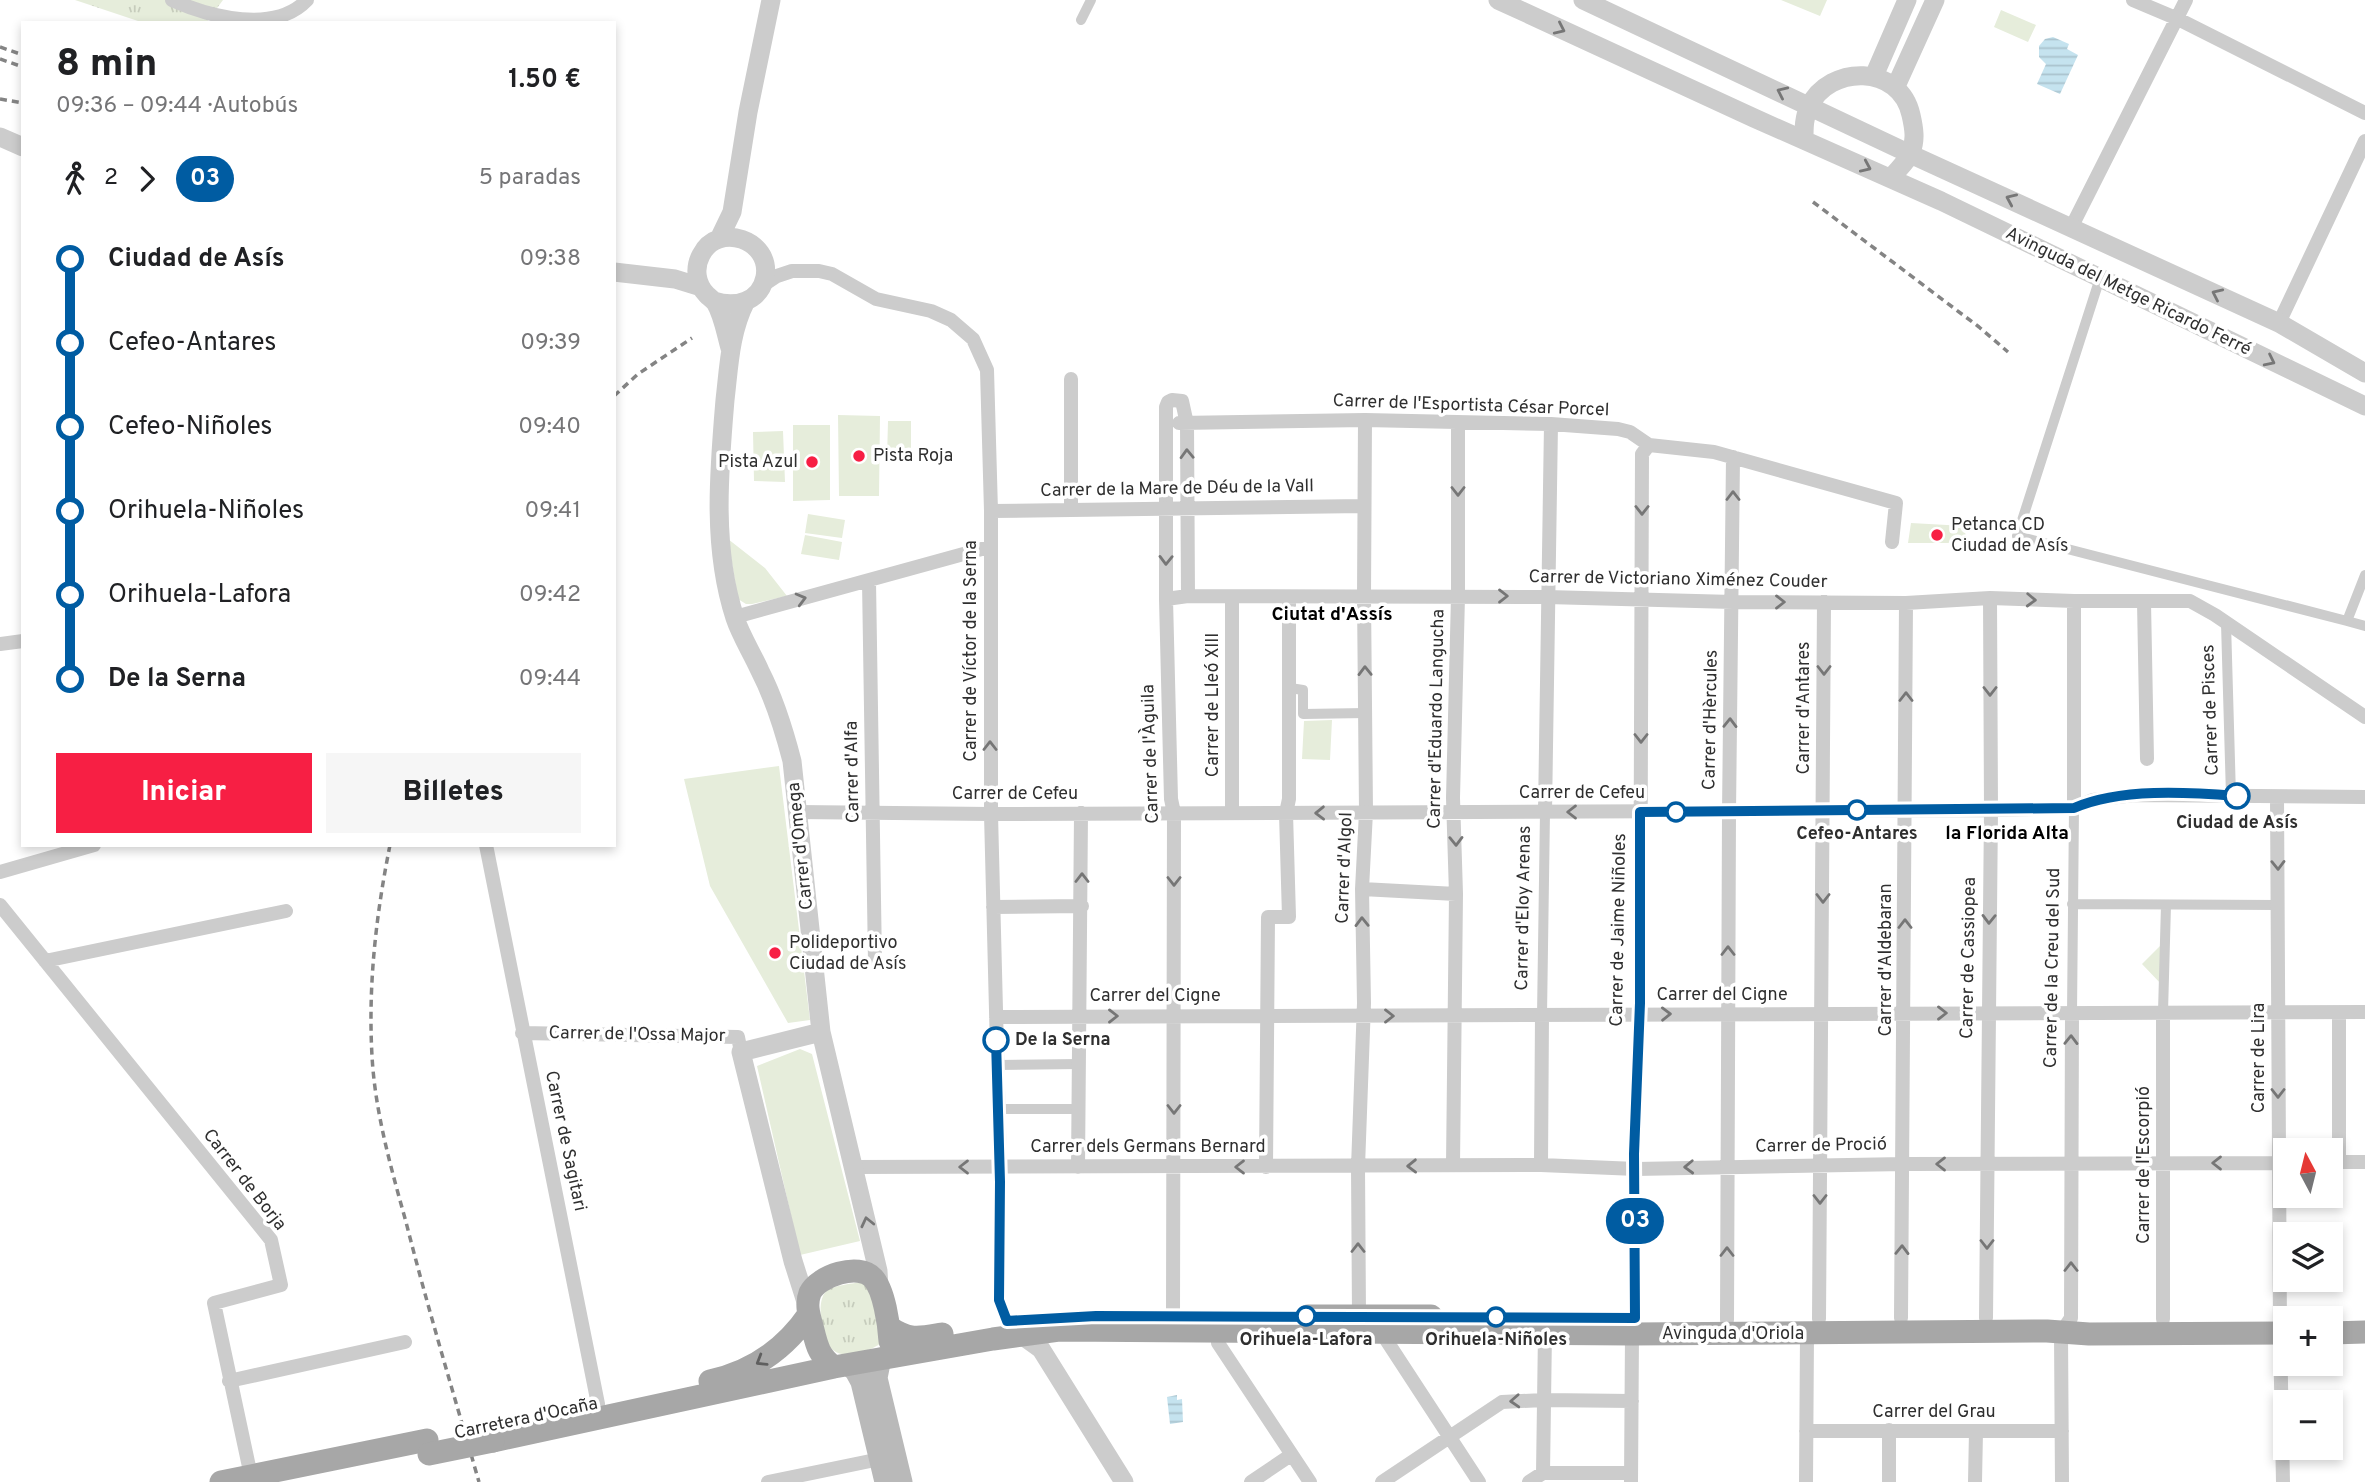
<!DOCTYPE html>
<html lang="es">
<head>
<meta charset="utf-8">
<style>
  :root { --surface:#fff; --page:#f6f6f6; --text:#202124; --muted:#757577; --accent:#f71f44 }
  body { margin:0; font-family:Overpass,sans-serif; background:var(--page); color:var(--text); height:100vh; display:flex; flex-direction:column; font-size:26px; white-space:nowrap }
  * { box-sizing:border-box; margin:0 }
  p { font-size:23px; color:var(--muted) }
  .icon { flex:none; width:38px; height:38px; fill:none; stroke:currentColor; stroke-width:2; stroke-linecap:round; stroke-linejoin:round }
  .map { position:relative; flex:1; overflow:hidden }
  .details { position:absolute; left:21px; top:21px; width:595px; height:826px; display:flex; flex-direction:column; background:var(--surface); border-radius:0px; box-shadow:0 4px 10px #0003 }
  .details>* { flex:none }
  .badge { padding:0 14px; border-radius:23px; font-size:24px; line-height:46px }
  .needle { width:46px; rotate:353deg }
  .fabs { position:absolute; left:2273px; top:1138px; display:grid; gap:14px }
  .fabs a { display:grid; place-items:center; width:70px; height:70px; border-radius:0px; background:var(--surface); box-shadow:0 4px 10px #0003; font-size:35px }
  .map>.badge { position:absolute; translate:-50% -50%; box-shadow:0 0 0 4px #fff }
  .legs { display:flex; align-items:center; gap:10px; height:77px; padding:0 35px; font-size:23px }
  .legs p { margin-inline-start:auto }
  .overview { display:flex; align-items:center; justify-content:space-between; height:119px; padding:0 35px }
  h1 { font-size:38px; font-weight:800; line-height:52px }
  .action { display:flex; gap:14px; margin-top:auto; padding:14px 35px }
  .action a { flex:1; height:80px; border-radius:0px; background:var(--accent); color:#fff; font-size:28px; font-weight:800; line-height:80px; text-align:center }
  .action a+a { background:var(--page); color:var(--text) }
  ul { padding:0 35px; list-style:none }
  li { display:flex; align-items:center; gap:24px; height:84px; font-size:26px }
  li i { display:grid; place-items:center; width:10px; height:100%; margin:0 9px; background:currentColor }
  li i::after { content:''; width:18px; height:18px; margin:-9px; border:5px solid; border-radius:50%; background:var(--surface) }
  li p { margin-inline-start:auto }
  li:first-child i { background:linear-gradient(#0000 50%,currentColor 0) }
  li:last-child i { background:linear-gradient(currentColor 50%,#0000 0) }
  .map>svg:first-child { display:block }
  .grass { fill:url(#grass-tufts) }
  .park { fill:#e6eddb }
  .water { fill:url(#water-rules) }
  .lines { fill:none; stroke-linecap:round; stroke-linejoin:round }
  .pedestrian { stroke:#ccc; stroke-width:10 }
  .minor { stroke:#ccc; stroke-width:14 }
  .tertiary { stroke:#ccc; stroke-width:19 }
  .secondary { stroke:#b9b9b9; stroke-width:21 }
  .primary { stroke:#a7a7a7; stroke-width:23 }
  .rail { stroke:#848484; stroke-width:3.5; stroke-dasharray:7 5; stroke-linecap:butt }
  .primary-bridge { stroke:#a7a7a7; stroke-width:23 }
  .oneway { stroke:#767676 }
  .oneway2 { stroke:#5f5f5f }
  .line-1-casing { stroke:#fff; stroke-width:16 }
  .line-1 { stroke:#005ca2; stroke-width:10 }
  .poi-dot { fill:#f71f44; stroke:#fff; stroke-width:2.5 }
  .stop-1-dot { fill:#fff; stroke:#005ca2; stroke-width:3.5 }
  .labels { text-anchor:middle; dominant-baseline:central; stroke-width:7; stroke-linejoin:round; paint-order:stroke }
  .street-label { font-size:18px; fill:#2f2f2f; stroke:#fff }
  .poi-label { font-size:18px; fill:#2f2f2f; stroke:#fff; text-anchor:start }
  .stop-label { font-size:18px; font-weight:bold; fill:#2f2f2f; stroke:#fff }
  .neighbourhood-label { font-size:19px; font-weight:bold; fill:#000; stroke:#fff }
</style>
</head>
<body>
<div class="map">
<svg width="2365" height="1482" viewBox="0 0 2365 1482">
  <defs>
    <pattern id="grass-tufts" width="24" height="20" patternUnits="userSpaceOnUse" patternTransform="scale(1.75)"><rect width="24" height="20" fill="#e6eddb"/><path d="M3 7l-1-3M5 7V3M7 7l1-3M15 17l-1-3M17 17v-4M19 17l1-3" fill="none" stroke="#c6ccbc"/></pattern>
    <pattern id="water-rules" width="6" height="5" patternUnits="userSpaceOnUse" patternTransform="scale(1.75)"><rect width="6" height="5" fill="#c5e3ef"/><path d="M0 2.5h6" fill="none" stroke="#aac3cd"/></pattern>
  </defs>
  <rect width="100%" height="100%" fill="#fff"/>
  <path class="grass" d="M75 0H223L206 23H144Z
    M860 1282C881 1292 878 1324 880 1344 869 1351 844 1360 833 1350 822 1341 814 1298 828 1290 836 1285 851 1284 860 1282Z"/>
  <path class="park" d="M1781 0H1827L1820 16Z
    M2001 10 2036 25 2028 42 1994 27Z
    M838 415 880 416 879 496H839Z
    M888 421H911V458H887Z
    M793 425H830V500L793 501Z
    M783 431 785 482 754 481 753 432Z
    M808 514 845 520 842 538 805 533Z
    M1911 523 1965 526 1966 543H1908Z
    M805 535 842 542 839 560 801 554Z
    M728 539 765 568 787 596 752 604H746L738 599Z
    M1332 720 1330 760 1302 759 1304 721Z
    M779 766 810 1020 788 1023 710 886 684 779Z
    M2161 945 2162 985 2142 964Z
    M800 1049 812 1054 860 1241 800 1255 757 1066Z"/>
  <path class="water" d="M2053 37 2069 44 2067 49 2078 55 2060 94 2037 84 2046 64 2039 57V46L2045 39Z
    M1177 1395V1400L1182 1399 1183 1422 1170 1424 1167 1397Z"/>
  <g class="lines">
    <path class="pedestrian" d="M1081 20 1091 0
      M2100 278 2017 536 2347 621
      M2365 575 2347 621 2365 626
      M2226 623 2231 796
      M1290 688 1303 690V714L1366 713
      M2072 904 2278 905
      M2163 1012 2166 905
      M2072 1013 2074 808
      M1542 1015 1545 812
      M997 1065 1080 1064
      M998 1109H1079"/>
    <path class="minor" d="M172 0C210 17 275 34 307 0
      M2133 0 2178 19 2365 113
      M2072 226 2186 0
      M762 286 777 276 792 271H819L832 274 876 299 931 311 951 320 973 339 987 370 991 511V814L1000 1167 999 1300 1007 1321 1020 1334
      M2279 323 2365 141
      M1071 379V508
      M1179 423 1365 420 1551 424 1618 429 1630 432 1649 445 1714 452 1896 503 1892 542
      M991 511 1364 506
      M869 581 875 962
      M1166 599 1188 596 1547 597 1733 602 1906 603 1990 598 2074 601H2190L2215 615 2365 717
      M2144 602 2147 759
      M735 617 989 547
      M0 644 23 641
      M2277 797 2280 1333 2283 1482
      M2074 808V601
      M798 812 991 814 1991 810 2074 808 2093 800 2134 795 2365 797
      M1232 812V597
      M1545 812 1551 424
      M486 845C522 1032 562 1217 598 1404
      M0 872 94 845
      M1362 889 1456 894
      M0 905 271 1240 281 1285 214 1303 251 1476 257 1480
      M993 907 1082 906
      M45 961 286 911
      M2339 1013V1162
      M996 1017 2365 1012
      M522 1033 738 1037 741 1052
      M2331 1162H2365
      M1453 1165 1456 894 1453 798 1458 596V423
      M1541 1165 1542 1015
      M854 1167 1541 1165 1636 1169 1904 1164 2286 1163
      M1078 1167 1081 813
      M1266 1167 1268 917H1289L1286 813 1289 799V597
      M1173 1316 1174 813 1171 799 1166 599V407L1168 402 1172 400 1182 401 1187 424 1188 596
      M1359 1316 1358 1167 1364 1003 1362 889 1366 812 1364 597 1365 420
      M1901 1318 1906 603
      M1986 1318 1991 810 1990 598
      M1819 1319 1824 602
      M2163 1319V1012
      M1727 1320 1729 812 1733 457
      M1219 1331 1218 1343 1310 1482
      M1381 1332 1479 1482
      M229 1381 405 1342
      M1889 1430V1482
      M1806 1431H2062
      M1543 1473 1545 1332
      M768 1482 880 1459
      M1251 1482 1291 1455
      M1382 1482 1502 1402 1544 1400 1632 1401
      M1529 1482 1543 1473H1631
      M1631 1482 1632 1334 1635 1319 1634 1154 1640 1003 1642 454 1649 445
      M1806 1482 1807 1334
      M1975 1482 1976 1431
      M2062 1482 2061 1333 2071 1318 2072 1013"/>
    <path class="tertiary" d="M1498 0 1754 118 1941 201 2365 406
      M1583 0 1910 154 2279 323 2365 373
      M1874 76 1907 0
      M1896 86 1935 0
      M0 137 23 147
      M1804 139C1804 128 1804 117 1809 107 1829 64 1900 64 1911 115 1914 128 1916 140 1911 152 1907 162 1897 170 1891 178
      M719 239 732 212 748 112 771 0
      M614 272 675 279 701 287
      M714 301C735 308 760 302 765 277 772 240 718 221 701 255 694 268 696 284 707 295 708 296 714 301 715 302 723 315 726 334 730 348
      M746 301C730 332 729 366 725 400 719 471 712 548 735 618 741 636 752 653 760 671 775 700 784 730 792 761L821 1032 878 1271 879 1289
      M807 1305 793 1261 741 1052 821 1032
      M1020 1334 1041 1349 1124 1482"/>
    <path class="secondary" d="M881 1358 877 1378 902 1482
      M848 1365 855 1371 861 1382 885 1482"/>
    <path class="primary" d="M1308 1316H1431
      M889 1327C910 1341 919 1338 942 1334
      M2331 1333 2365 1332
      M834 1367C820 1357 817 1347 813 1330 810 1318 805 1306 810 1293 818 1276 859 1262 873 1278 884 1290 889 1324 890 1341
      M710 1381C752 1372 785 1349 809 1314
      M493 1441 834 1367 993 1339 1059 1330 1632 1334 2047 1331 2089 1334 2286 1333
      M221 1482 427 1440"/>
    <path class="rail" d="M0 47 23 55
      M0 59 23 67
      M0 99 23 103
      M1813 202 1979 327 2008 352
      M614 396 638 374 692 338
      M390 845C376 915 368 985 372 1056 375 1112 391 1168 406 1222 428 1309 454 1395 479 1482"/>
    <path class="primary-bridge" d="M429 1454 493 1441"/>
  </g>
  <defs><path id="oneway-chevron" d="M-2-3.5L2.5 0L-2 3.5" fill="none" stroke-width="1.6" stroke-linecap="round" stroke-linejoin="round" transform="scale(1.75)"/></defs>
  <g class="oneway">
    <use href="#oneway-chevron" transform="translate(1560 29) rotate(25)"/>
    <use href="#oneway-chevron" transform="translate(1782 92) rotate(-155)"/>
    <use href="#oneway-chevron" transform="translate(1866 167) rotate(24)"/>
    <use href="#oneway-chevron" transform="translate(2011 199) rotate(-156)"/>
    <use href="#oneway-chevron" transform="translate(2217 294) rotate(-155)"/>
    <use href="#oneway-chevron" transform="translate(2270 361) rotate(26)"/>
    <use href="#oneway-chevron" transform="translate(1187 454) rotate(-92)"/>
    <use href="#oneway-chevron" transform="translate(1458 491) rotate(90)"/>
    <use href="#oneway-chevron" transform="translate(1733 496) rotate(-90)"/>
    <use href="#oneway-chevron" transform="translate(1642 510) rotate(90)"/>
    <use href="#oneway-chevron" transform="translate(1166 560) rotate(91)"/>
    <use href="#oneway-chevron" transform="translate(1503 596)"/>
    <use href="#oneway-chevron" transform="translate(801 599) rotate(-15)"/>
    <use href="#oneway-chevron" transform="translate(2031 600) rotate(2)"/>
    <use href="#oneway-chevron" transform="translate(1780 602)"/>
    <use href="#oneway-chevron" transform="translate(1824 670) rotate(90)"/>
    <use href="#oneway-chevron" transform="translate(1365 671) rotate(-91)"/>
    <use href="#oneway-chevron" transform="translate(1990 691) rotate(90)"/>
    <use href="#oneway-chevron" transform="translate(1906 697) rotate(-90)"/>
    <use href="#oneway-chevron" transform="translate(1730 723) rotate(-89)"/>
    <use href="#oneway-chevron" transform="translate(1641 738) rotate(90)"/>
    <use href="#oneway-chevron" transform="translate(990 746) rotate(-90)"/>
    <use href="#oneway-chevron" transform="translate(1572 812) rotate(-180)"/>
    <use href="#oneway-chevron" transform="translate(1320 813) rotate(179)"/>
    <use href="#oneway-chevron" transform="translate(1456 841) rotate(89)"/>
    <use href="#oneway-chevron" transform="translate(2278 865) rotate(89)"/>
    <use href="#oneway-chevron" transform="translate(1082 878) rotate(-90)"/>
    <use href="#oneway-chevron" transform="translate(1174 881) rotate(90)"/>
    <use href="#oneway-chevron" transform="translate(1823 898) rotate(90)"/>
    <use href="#oneway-chevron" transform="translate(1989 919) rotate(91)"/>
    <use href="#oneway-chevron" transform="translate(1362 922) rotate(-91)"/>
    <use href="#oneway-chevron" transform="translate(1905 924) rotate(-90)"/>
    <use href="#oneway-chevron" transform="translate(1728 951) rotate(-90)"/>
    <use href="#oneway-chevron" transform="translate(1942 1013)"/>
    <use href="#oneway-chevron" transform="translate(1666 1014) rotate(-1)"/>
    <use href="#oneway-chevron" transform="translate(1113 1016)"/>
    <use href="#oneway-chevron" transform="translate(1389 1016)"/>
    <use href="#oneway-chevron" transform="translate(2071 1040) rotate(-89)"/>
    <use href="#oneway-chevron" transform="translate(2278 1093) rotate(90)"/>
    <use href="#oneway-chevron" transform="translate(1174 1109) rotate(90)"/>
    <use href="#oneway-chevron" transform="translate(2217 1163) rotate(-180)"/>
    <use href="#oneway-chevron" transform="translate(1941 1164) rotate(180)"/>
    <use href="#oneway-chevron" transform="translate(1412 1166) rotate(179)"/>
    <use href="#oneway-chevron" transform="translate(964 1167) rotate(180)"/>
    <use href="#oneway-chevron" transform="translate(1240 1167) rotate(-180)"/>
    <use href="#oneway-chevron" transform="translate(1689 1167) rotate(178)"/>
    <use href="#oneway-chevron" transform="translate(1820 1199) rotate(90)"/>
    <use href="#oneway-chevron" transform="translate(867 1222) rotate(-103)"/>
    <use href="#oneway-chevron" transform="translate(1987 1244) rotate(90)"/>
    <use href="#oneway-chevron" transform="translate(1358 1248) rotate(-90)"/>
    <use href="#oneway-chevron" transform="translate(1902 1250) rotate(-89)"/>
    <use href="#oneway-chevron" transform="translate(1727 1252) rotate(-90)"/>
    <use href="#oneway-chevron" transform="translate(2071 1267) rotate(-90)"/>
    <use href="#oneway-chevron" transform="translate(1515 1401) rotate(177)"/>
  </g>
  <use class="oneway2" href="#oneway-chevron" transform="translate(761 1361) rotate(149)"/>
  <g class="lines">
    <g class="line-1-casing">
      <path id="line-1" d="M996 1040 1000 1182 999 1300 1007 1321 1096 1316 1635 1318 1634 1154 1640 1003V812L2074 808C2120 788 2187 792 2237 796"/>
    </g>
    <use href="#line-1" class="line-1"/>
  </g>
  <g class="poi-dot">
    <circle cx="859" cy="456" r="7"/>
    <circle cx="812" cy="462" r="7"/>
    <circle cx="1937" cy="535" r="7"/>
    <circle cx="775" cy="953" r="7"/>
  </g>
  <g class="stop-1-dot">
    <circle cx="2237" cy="796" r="12"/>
    <circle cx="1857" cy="810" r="9"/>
    <circle cx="1676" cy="812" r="9"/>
    <circle cx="996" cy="1040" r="12"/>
    <circle cx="1306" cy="1316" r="9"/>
    <circle cx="1496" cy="1317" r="9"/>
  </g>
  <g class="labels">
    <g class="street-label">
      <text transform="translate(2128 292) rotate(26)">Avinguda del Metge Ricardo Ferré</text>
      <text transform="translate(1471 406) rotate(2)">Carrer de l'Esportista César Porcel</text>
      <text transform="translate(1177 489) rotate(-1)">Carrer de la Mare de Déu de la Vall</text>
      <text transform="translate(1678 580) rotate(1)">Carrer de Victoriano Ximénez Couder</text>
      <text transform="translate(971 651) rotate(-90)">Carrer de Víctor de la Serna</text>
      <text transform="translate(1213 705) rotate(-90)">Carrer de Lleó XIII</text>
      <text transform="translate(1804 708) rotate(-90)">Carrer d'Antares</text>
      <text transform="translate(2211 710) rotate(-92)">Carrer de Pisces</text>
      <text transform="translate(1437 719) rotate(-89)">Carrer d'Eduardo Langucha</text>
      <text transform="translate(1711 720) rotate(-89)">Carrer d'Hèrcules</text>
      <text transform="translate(1151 754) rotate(-92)">Carrer de l'Àguila</text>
      <text transform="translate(853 772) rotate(-91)">Carrer d'Alfa</text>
      <text x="1582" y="793">Carrer de Cefeu</text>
      <text x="1015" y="794">Carrer de Cefeu</text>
      <text transform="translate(801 846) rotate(-96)">Carrer d'Omega</text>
      <text transform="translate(1345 868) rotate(-88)">Carrer d'Algol</text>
      <text transform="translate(1524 908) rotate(-89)">Carrer d'Eloy Arenas</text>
      <text transform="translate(1619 930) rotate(-89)">Carrer de Jaime Niñoles</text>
      <text transform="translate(1969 958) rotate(-89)">Carrer de Cassiopea</text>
      <text transform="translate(1886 960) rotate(-90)">Carrer d'Aldebaran</text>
      <text transform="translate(2053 968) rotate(-89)">Carrer de la Creu del Sud</text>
      <text x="1722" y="995">Carrer del Cigne</text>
      <text x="1155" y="996">Carrer del Cigne</text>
      <text transform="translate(637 1035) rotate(1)">Carrer de l'Ossa Major</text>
      <text transform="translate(2259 1058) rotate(-90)">Carrer de Lira</text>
      <text transform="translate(565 1141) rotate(78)">Carrer de Sagitari</text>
      <text transform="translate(1821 1146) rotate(-1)">Carrer de Proció</text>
      <text x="1148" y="1147">Carrer dels Germans Bernard</text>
      <text transform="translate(2144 1165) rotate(-90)">Carrer de l'Escorpió</text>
      <text transform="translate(244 1180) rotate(52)">Carrer de Borja</text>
      <text x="1733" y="1334">Avinguda d'Oriola</text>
      <text x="1934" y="1412">Carrer del Grau</text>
      <text transform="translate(526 1419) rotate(-12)">Carretera d'Ocaña</text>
    </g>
    <g class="poi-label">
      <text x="873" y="456">Pista Roja</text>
      <text x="798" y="462" text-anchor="end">Pista Azul</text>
      <text x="1951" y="525">Petanca CD<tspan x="1951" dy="21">Ciudad de Asís</tspan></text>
      <text x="789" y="943">Polideportivo<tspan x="789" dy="21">Ciudad de Asís</tspan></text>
    </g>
    <g class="stop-label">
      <text x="2237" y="823">Ciudad de Asís</text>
      <text x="1857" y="834">Cefeo-Antares</text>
      <text x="1015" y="1040" text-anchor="start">De la Serna</text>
      <text x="1306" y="1340">Orihuela-Lafora</text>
      <text x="1496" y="1340">Orihuela-Niñoles</text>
    </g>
    <g class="neighbourhood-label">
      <text x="1332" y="615">Ciutat d'Assís</text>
      <text x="2007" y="834">la Florida Alta</text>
    </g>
  </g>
</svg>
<div class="fabs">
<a><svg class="needle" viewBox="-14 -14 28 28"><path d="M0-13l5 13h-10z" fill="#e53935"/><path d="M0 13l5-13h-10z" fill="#757577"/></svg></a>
<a><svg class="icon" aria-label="layers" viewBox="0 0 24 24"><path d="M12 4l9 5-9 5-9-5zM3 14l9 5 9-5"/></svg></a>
<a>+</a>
<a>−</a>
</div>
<b class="badge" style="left:1635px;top:1221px;background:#005ca2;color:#fff">03</b>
<section class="details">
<div class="overview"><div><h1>8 min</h1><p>09:36 – 09:44 · Autobús</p></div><b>1.50 €</b></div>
<div class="legs"><svg class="icon" aria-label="walk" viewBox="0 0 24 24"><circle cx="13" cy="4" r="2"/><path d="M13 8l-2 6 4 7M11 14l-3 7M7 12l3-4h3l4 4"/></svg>2<svg class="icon" aria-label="forward" viewBox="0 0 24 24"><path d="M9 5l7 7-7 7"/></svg><b class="badge" style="background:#005ca2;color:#fff">03</b><p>5 paradas</p></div>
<ul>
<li><i style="color:#005ca2"></i><b>Ciudad de Asís</b><p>09:38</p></li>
<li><i style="color:#005ca2"></i><span>Cefeo-Antares</span><p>09:39</p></li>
<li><i style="color:#005ca2"></i><span>Cefeo-Niñoles</span><p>09:40</p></li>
<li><i style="color:#005ca2"></i><span>Orihuela-Niñoles</span><p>09:41</p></li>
<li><i style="color:#005ca2"></i><span>Orihuela-Lafora</span><p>09:42</p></li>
<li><i style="color:#005ca2"></i><b>De la Serna</b><p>09:44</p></li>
</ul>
<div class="action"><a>Iniciar</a><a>Billetes</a></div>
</section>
</div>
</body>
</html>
